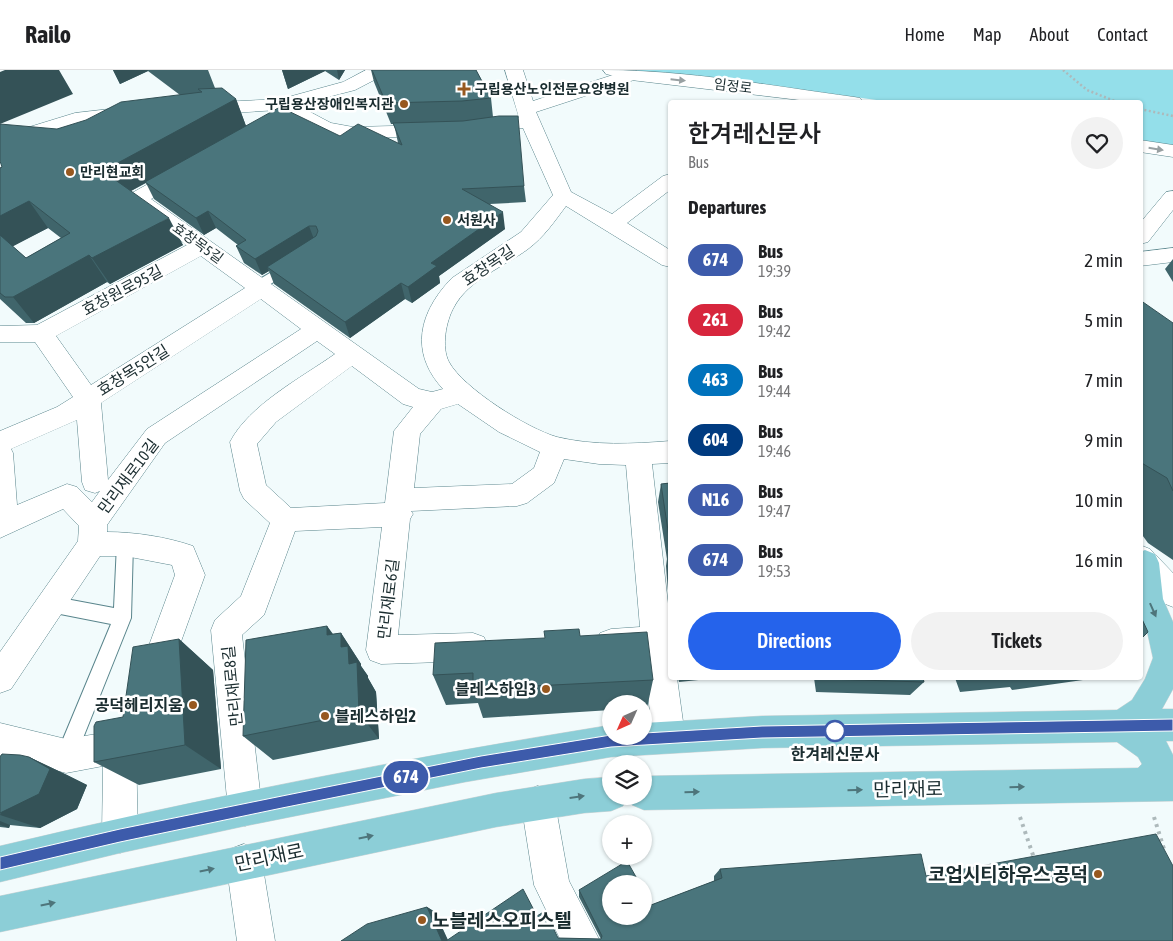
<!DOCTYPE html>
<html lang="en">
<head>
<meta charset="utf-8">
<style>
  :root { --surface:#fff; --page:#f2f2f2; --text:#202124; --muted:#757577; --line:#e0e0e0; --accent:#2563eb }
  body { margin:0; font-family:"Asap Condensed","Noto Sans KR",sans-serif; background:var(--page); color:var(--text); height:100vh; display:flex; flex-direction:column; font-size:19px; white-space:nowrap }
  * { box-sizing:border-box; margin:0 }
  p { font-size:16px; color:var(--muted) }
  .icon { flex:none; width:28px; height:28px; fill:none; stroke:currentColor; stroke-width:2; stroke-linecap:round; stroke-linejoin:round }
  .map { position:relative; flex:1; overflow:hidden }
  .drawer { position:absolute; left:668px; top:30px; width:475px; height:580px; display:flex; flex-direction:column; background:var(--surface); border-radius:5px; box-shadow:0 1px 4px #0004 }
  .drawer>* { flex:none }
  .badge { padding:0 10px; border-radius:16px; font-size:18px; line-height:32px }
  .needle { width:32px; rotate:225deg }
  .tools { position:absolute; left:602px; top:625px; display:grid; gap:10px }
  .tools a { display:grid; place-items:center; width:50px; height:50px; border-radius:50%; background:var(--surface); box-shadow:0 1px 4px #0004; font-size:25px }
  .map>.badge { position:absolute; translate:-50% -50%; box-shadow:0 0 0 2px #fff }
  h2 { padding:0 20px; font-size:19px; line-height:45px }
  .round { display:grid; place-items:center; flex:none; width:52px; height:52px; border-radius:26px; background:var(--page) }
  .head { display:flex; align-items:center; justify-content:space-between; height:85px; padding:0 20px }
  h1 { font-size:24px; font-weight:600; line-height:38px }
  .primary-button { display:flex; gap:10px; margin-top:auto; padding:10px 20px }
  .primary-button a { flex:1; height:58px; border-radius:30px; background:var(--accent); color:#fff; font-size:20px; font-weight:600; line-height:58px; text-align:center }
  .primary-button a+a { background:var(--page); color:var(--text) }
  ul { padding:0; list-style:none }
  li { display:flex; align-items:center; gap:15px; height:60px; padding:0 20px }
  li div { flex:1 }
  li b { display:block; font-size:19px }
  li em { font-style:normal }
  li .badge { min-width:55px; font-weight:700; text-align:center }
  header { display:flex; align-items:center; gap:30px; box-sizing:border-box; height:70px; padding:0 25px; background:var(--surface); border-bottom:1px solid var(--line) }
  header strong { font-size:24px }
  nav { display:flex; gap:28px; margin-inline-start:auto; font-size:18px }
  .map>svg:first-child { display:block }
  .green { fill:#94dfea }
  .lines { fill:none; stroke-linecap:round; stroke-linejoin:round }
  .service-casing { stroke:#59858c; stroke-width:2 }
  .minor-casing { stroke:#59858c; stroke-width:1 }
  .tertiary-casing { stroke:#59858c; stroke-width:1 }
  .primary-casing { stroke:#d1d5d6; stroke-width:1 }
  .path-far1 { stroke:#adb9bb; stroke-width:2.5; stroke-dasharray:2 2.5; stroke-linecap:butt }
  .path { stroke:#adb9bb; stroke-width:4; stroke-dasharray:3 4.5; stroke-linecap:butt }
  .service { fill:#fff; fill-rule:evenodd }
  .minor { fill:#fff; fill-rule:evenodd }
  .tertiary { fill:#fff; fill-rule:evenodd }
  .primary { fill:#8cced7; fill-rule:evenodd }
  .wall { fill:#40656b; fill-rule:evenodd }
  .shaded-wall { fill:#345257 }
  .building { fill:#4a757c; stroke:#345257 }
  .oneway { fill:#98a0a2 }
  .oneway2 { fill:#4e757b }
  .line { fill:#3d5bab; stroke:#fff }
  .poi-dot { fill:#97581f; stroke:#fff; stroke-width:2 }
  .stop-dot { fill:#fff; stroke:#3d5bab; stroke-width:2.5 }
  .labels { text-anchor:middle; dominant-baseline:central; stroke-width:5; stroke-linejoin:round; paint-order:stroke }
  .far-street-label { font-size:14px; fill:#1b2d30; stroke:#fff }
  .far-poi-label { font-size:14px; font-weight:bold; fill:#1b2d30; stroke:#fff; text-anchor:start }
  .street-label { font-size:16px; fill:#1b2d30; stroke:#fff }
  .poi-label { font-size:16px; font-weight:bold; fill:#1b2d30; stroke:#fff; text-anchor:end }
  .stop-label { font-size:16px; font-weight:bold; fill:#1b2d30; stroke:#fff }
  .near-street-label { font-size:19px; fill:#1b2d30; stroke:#fff }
  .near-poi-label { font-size:19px; font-weight:bold; fill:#1b2d30; stroke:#fff; text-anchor:end }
</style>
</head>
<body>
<header>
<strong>Railo</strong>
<nav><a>Home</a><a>Map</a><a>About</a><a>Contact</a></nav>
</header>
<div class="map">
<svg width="1173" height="871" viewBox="0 0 1173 871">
  <rect width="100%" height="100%" fill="#f2fbfc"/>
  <path class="green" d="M632 0H1173V78L1140 72V32H891L739 11Z"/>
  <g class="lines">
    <g class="service-casing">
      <path id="service" d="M290 191 295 192 297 195 295 198 263 219H253L251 216 253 213Z
        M125 467 131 469 133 474 131 548 73 693 66 696 59 693 56 686 111 554 50 542 44 540 41 534 44 528 50 526 114 538 117 474 119 469Z"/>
    </g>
    <g class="minor-casing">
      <path id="minor" d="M366 0 387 1 384 5 355 20 297 35 331 53 353 57 432 55 439 57 441 61 439 65 353 69 319 62 278 40 201 45 194 43 192 39 194 35 201 33 281 29 343 12Z
        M505 0H523L533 31 625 1H637L640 5 637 9 536 42 571 122 612 144 663 106 670 104V120L627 153 670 180V197L662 195 566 136C554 152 544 167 528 179 504 197 469 209 454 237 446 251 441 277 449 292 463 318 528 359 557 367 594 376 633 374 670 371V393L652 394 670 551V608H677L685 666 681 678 669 682 657 678 653 666 643 586 611 587 600 583 596 573 600 563 611 559 640 557 626 395 599 394 564 389 554 413 527 433 517 436 411 441 413 444 410 449 398 565 473 563 484 567 488 577 484 587 473 591 381 594 370 590 366 580 382 457 295 461 264 545 242 565 262 739 257 751 245 756 233 751 228 739 211 560 215 550 241 526 270 453 244 429 240 421 230 372C249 335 301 308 335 284L317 271 165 373 107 455V462C135 462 167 467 193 476L205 505 165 616 154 620 143 616 138 605 175 505 172 495 125 486H100L11 619 0 623V582L78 471 79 456 63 439 0 468V361L57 337 73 327 35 272H0V256L37 255 187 175 130 134 127 129 130 124 175 99 182 97 189 99 192 103 189 107 151 129 419 319 432 322 443 319C409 282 419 242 452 208L521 162 553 125 523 58 482 64 475 62 473 58 475 54 519 48ZM201 186 245 218 91 315 56 266ZM261 229 301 259 147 359 108 410 101 333ZM352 296 403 334 413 337 394 361 385 433 291 438 266 415 257 374 276 352ZM458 334 499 362 540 382 534 398 512 414 414 418 420 364 441 339ZM77 350 82 412 85 420 95 423 100 421 92 432 77 417 67 414 17 435 13 383 11 379Z
        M128 37 135 39 137 43 135 47 77 54 0 78V66L75 43Z
        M1173 121V140L1148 172 1140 174V153L1166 122Z
        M1173 178V192L1140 196V182Z
        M1140 475 1150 479 1173 503V537L1163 533 1140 508Z
        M124 652 136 656 140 668 136 680 138 765 132 777 120 783 108 777 102 765 103 696 66 703 0 685V653L66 669 109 662 112 656Z
        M538 716 550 721 555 733 569 811 600 871H561L534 815 521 733 526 721Z
        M244 774 257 779 262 792 275 871H237L226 792 231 779Z"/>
    </g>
    <g class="tertiary-casing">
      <path id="tertiary" d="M603 0C687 0 771 16 854 27L860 28 863 32H816L631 10 606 4Z
        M1140 70 1173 75V87L1140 82Z"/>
    </g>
    <g class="primary-casing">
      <path id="primary" d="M1145 480 1155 484 1159 493 1163 529 1173 552V619L1162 639H1173V671H1166L1173 685V731L644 740 632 735 628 726H644V706L1138 698 1142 694 1138 687 1117 672 762 678 611 687 465 712 245 756 120 783 0 812V776C202 728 406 688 611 655V666H644V653L762 646 1117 640 1132 630 1145 609 1153 588 1147 561 1140 545V482Z
        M611 707V726H627L623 736 611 741 584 743 496 757 0 862V826L496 723 584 709Z"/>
    </g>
    <path class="path-far1" d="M1063 0 1087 20 1117 32
      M1140 39 1173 46"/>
    <path class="path" d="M1020 747 1034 788
      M1154 747 1164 779"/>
    <use href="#service" class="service"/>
    <use href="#minor" class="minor"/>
    <use href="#tertiary" class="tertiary"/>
    <use href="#primary" class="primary"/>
  </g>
  <path class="wall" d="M113 0H208L215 18 236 29 246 56 340 66 398 73 394 54H391L374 12 371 0H476L491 28 493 47 524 116 526 132 490 134 505 159 439 206 440 213 412 233 405 229 350 268 274 214 269 201 262 205 244 193 236 176 238 175 216 158 204 165 154 129 146 113 131 121 183 175 110 214 107 212 34 253H26L0 229V98L57 59 180 25 148 1 120 14ZM48 158 61 168 26 188 12 176Z
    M282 0H345L339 10 325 1 288 19Z
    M1173 189V212L1165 199Z
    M1140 230 1173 278V490L1148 473 1140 462Z
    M670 413V546L666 496 667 489 658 432 661 414Z
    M327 556 333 564 341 563 361 594V596L368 606V608L376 622 379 669 273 690 243 666Z
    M580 566 653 610 647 638 644 639V634H611V640L483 648 478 633 446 635 433 605Z
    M179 569 213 600 221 699 139 715 94 692 123 647Z
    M678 608H718L679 612Z
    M814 608H923L924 612 910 625 816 622Z
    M955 608H1097L1012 620 1010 617 960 622Z
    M0 687H29L67 705 87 715 77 739 40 758 10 755 9 758 0 757Z
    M720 799 926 806 1173 871H341L427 837 435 842 448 870 537 846 558 868 601 869 579 827V820L651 835 714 811V806Z"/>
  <path class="shaded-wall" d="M5 0H59L73 24 0 54V2Z
    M113 0H148V1L120 14Z
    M282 0H325V1L288 19Z
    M337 0H345L339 10Z
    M236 29 246 56 129 122 114 109 110 101 114 95Z
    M29 131 48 158 6 180 0 172V146Z
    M208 141 216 158 204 165 196 148Z
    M503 142 505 159 439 206 440 213 412 233 408 217 431 193Z
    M169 148 183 175 110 214 92 188Z
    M309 156 315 172 267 197 269 201 262 205 255 189Z
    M89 185 107 212 34 253 13 227Z
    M401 213 405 229 350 268 345 252Z
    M327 556 341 577V563L361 594V596L368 606V608L376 622 379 669 359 643 327 565Z
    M179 569 213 600 221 699 185 675Z
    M29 687 67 705 87 715 77 739 40 758 0 745Z
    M0 751 10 755 9 758 0 755Z
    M427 837 435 842 448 871H442Z"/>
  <path class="building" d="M372 0H476L491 28 462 31 386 33Z
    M222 18 236 29 114 95 110 101 114 109 169 148 92 188 89 185 13 227H5L0 223V165L26 188 70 163 29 131 0 146V98L2 97 0 91V54L57 59 86 50 121 32 202 22 198 19Z
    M280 37 340 66 358 54 402 75 393 53 463 51 499 46H518L524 116 462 119 503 142 431 193 437 196 408 217 401 213 345 252 267 197 316 166 318 161 316 156H309L255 189 236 176 246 170 208 141 196 148 145 112Z
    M1140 230 1173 253V421L1167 408 1140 392Z
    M670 413V474L661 414Z
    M668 479H670V496Z
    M1140 547H1141L1148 562 1140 570Z
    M327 556V565L341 563V577L348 576 349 594 357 592 359 643 243 666 246 570Z
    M579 559 580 566 647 562 653 610 473 619V603L433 605 435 573 545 568 544 561Z
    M179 569 185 675 94 692V656L96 652 123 647 133 577Z
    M825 608H923L924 612 826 609Z
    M2 684 20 685 29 687 50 699 39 724 0 743V687Z
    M1156 764 1173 796V871H446L523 819 537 846 545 841 558 868 601 869 602 866 579 820 627 791 640 814H611V846H644V821L651 835 722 808 720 799 921 784 926 806Z
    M427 837 442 871H341L367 854Z"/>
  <defs><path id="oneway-solid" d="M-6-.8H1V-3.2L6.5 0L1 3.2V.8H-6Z" transform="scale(1.25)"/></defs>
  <g class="oneway">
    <use href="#oneway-solid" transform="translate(678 10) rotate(6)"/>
    <use href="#oneway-solid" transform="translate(1156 79) rotate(9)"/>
  </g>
  <g class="oneway2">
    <use href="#oneway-solid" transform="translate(1153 540) rotate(66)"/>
    <use href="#oneway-solid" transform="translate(1017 717) rotate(-1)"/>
    <use href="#oneway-solid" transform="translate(855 720) rotate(-1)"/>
    <use href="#oneway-solid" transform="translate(692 722) rotate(-1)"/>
    <use href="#oneway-solid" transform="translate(577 727) rotate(-8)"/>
    <use href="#oneway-solid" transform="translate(366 767) rotate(-12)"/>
    <use href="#oneway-solid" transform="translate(207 800) rotate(-12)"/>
    <use href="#oneway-solid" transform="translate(48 834) rotate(-12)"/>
  </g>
  <path class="line" d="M1173 649V661L762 668 611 677 481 698 282 738 120 772 0 800V787L120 759 282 726 481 686 611 665 762 656Z"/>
  <g class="poi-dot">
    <path d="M461.5 11.5h5v5h5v5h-5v5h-5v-5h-5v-5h5z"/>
    <circle cx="404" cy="34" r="5"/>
    <circle cx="70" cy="102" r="5"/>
    <circle cx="447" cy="150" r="5"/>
    <circle cx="546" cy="619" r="5"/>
    <circle cx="193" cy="635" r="5"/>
    <circle cx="325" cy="646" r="5"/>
    <circle cx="1098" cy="804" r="5"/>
    <circle cx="422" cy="850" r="5"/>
  </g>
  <circle class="stop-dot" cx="835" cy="661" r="10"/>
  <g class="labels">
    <g class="far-street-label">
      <text transform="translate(733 16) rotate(7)">임정로</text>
      <text transform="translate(198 173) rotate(36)">효창목5길</text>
    </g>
    <g class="far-poi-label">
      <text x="475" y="19">구립용산노인전문요양병원</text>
      <text x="394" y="34" text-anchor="end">구립용산장애인복지관</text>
      <text x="80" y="102">만리현교회</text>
      <text x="457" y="150">서원사</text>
    </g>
    <g class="street-label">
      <text transform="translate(488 195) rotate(-34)">효창목길</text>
      <text transform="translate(122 220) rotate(-28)">효창원로95길</text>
      <text transform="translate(133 300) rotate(-32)">효창목5안길</text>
      <text transform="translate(128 406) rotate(-53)">만리재로10길</text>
      <text transform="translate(388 529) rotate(-83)">만리재로6길</text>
      <text transform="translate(232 616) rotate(-96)">만리재로8길</text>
    </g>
    <g class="poi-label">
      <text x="536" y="619">블레스하임3</text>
      <text x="183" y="635">공덕헤리지움</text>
      <text x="335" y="646" text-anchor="start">블레스하임2</text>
    </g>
    <g class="stop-label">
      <text x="835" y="684">한겨레신문사</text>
    </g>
    <g class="near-street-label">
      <text transform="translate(908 719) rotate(-1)">만리재로</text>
      <text transform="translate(269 787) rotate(-12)">만리재로</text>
    </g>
    <g class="near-poi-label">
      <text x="1088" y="804">코업시티하우스 공덕</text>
      <text x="432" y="850" text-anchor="start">노블레스오피스텔</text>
    </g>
  </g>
</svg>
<div class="tools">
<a><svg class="needle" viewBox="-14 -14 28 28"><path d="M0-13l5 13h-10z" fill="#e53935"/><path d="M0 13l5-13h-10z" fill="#757577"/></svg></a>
<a><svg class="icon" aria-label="layers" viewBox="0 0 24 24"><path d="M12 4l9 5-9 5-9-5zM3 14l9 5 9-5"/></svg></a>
<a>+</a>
<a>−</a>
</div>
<b class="badge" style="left:406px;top:707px;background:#3d5bab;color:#fff">674</b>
<section class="drawer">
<div class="head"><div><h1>한겨레신문사</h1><p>Bus</p></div><a class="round"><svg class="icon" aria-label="heart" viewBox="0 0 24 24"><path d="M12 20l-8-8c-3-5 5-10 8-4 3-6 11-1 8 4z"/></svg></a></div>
<h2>Departures</h2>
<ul>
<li><span class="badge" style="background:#3d5bab;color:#fff">674</span><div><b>Bus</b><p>19:39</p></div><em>2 min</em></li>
<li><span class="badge" style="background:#d7263d;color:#fff">261</span><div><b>Bus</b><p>19:42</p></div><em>5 min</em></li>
<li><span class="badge" style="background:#0072bc;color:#fff">463</span><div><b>Bus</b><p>19:44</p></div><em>7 min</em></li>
<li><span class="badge" style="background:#003b80;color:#fff">604</span><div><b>Bus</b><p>19:46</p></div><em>9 min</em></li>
<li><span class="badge" style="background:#3d5bab;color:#fff">N16</span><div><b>Bus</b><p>19:47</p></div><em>10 min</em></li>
<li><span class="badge" style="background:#3d5bab;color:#fff">674</span><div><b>Bus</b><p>19:53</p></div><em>16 min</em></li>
</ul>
<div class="primary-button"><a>Directions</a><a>Tickets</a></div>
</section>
</div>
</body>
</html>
